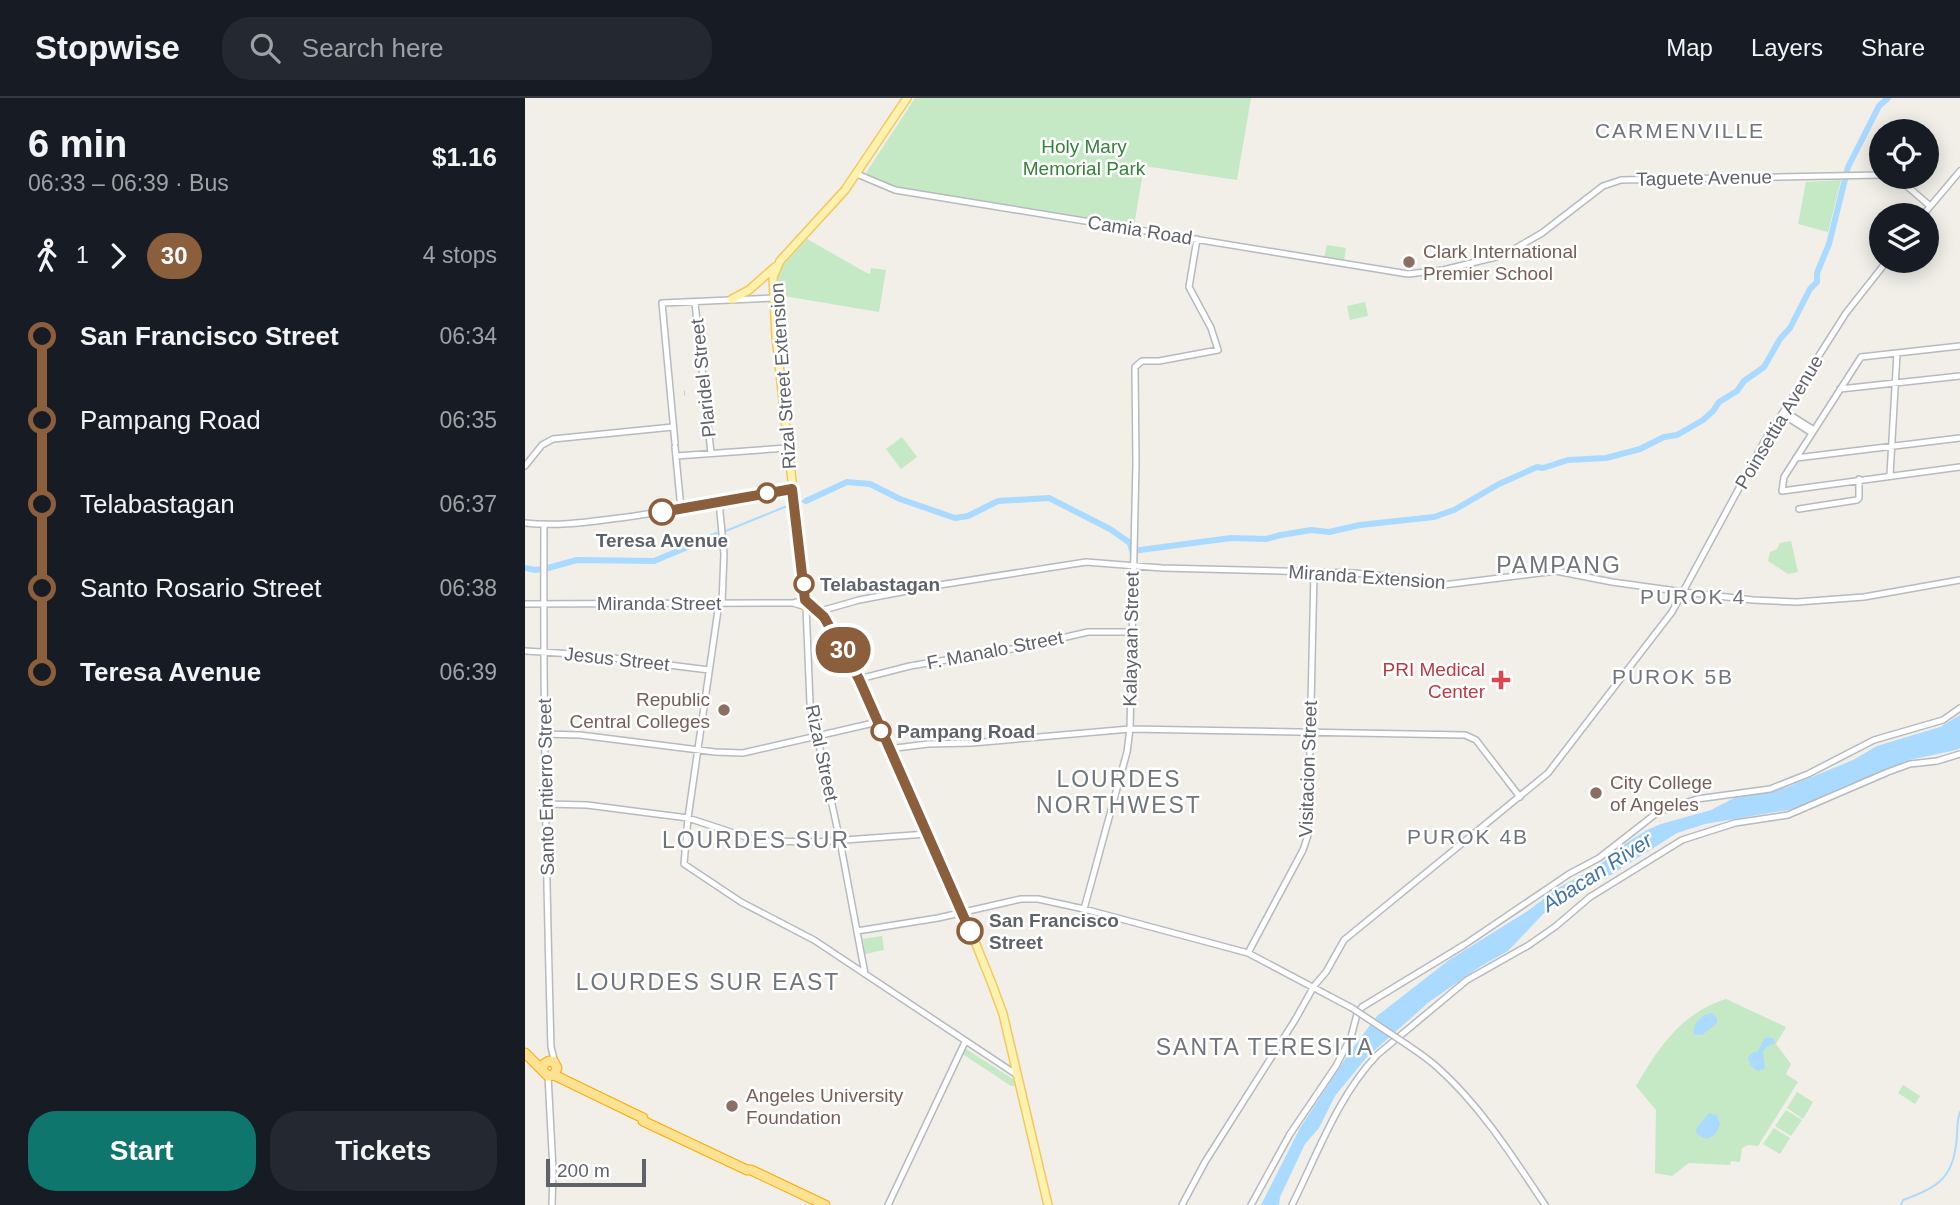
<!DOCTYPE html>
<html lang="en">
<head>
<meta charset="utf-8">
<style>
  :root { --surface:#171b24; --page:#242831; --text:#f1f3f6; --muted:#9ea1a6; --line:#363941; --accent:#0f766e }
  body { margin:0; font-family:Arial,sans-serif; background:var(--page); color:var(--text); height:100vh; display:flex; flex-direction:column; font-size:26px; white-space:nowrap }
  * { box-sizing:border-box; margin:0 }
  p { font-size:23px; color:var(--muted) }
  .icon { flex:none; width:38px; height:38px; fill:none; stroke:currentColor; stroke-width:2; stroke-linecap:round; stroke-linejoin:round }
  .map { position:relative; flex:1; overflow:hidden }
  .drawer { display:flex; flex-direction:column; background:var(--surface); width:525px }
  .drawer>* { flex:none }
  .badge { padding:0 14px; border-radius:23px; font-size:24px; line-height:46px }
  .controls { position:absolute; left:1344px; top:21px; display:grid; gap:14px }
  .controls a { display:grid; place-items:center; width:70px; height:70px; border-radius:50%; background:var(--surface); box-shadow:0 4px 18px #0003; font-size:35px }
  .scale { position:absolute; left:21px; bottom:18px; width:100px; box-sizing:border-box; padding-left:7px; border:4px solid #5f6368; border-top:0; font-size:19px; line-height:24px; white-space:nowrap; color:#5f6368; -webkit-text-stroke:5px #fff; paint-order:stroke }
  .map>.badge { position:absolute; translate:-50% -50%; box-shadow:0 0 0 4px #fff }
  .legs { display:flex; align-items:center; gap:10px; height:77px; padding:0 28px; font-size:23px }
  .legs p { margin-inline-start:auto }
  .head { display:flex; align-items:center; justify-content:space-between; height:119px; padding:0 28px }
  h1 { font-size:38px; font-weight:700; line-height:52px }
  .button { display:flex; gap:14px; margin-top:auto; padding:14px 28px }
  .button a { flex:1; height:80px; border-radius:28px; background:var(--accent); color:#fff; font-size:28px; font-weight:700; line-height:80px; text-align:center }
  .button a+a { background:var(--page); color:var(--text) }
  ul { padding:0 28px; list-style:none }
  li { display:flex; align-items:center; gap:24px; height:84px; font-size:26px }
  li i { display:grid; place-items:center; width:10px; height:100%; margin:0 9px; background:currentColor }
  li i::after { content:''; width:18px; height:18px; margin:-9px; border:5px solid; border-radius:50%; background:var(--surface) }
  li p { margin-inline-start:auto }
  li:first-child i { background:linear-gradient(#0000 50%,currentColor 0) }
  li:last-child i { background:linear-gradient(currentColor 50%,#0000 0) }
  header { display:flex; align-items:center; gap:42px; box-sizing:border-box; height:98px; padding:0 35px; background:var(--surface); border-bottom:2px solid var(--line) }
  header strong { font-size:33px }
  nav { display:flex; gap:38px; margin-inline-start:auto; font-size:24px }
  .search { width:490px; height:63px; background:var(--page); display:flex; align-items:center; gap:18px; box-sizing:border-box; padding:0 24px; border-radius:28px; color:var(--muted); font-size:26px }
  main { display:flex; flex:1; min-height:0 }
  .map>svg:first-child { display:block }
  .green { fill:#c5e8c5 }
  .water { fill:#aadaff }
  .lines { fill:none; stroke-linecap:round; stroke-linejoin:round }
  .stream { stroke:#aadaff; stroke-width:2 }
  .river { stroke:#aadaff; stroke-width:6 }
  .secondary-tunnel { stroke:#ccccc8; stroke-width:5; stroke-dasharray:5 2.5; stroke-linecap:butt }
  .secondary-casing { stroke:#b6babf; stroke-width:8 }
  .primary-casing { stroke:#f2c960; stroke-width:10 }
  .highway-casing { stroke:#f9ab00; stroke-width:11 }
  .secondary { stroke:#fff; stroke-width:5 }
  .primary { stroke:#fff2af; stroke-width:7 }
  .highway { stroke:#fde293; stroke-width:9 }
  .secondary-bridge-casing { stroke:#b6babf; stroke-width:8; stroke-linecap:butt }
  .secondary-bridge { stroke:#fff; stroke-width:5 }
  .line-1-casing { stroke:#fff; stroke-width:16 }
  .line-1 { stroke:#8b5e3c; stroke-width:10 }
  .education-dot { fill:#8d6e63; stroke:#fff; stroke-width:2.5 }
  .stop-1-dot { fill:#fff; stroke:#8b5e3c; stroke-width:3.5 }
  .health-dot { fill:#e0444e; stroke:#fff; stroke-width:2.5 }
  .labels { text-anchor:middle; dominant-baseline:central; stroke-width:5; stroke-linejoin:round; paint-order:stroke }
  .park-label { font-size:19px; fill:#348238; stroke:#fff }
  .street-label { font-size:19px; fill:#5f6368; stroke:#fff }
  .education-label { font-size:19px; fill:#785e54; stroke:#fff; text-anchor:start }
  .stop-label { font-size:19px; font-weight:bold; fill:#5f6368; stroke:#fff; text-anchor:start }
  .health-label { font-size:19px; fill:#be3a42; stroke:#fff; text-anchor:end }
  .neighbourhood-label { font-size:21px; letter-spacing:2px; fill:#70757a; stroke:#fff }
  .water-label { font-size:21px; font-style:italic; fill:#4174aa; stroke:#fff }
  .quarter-label { font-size:23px; letter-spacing:2px; fill:#70757a; stroke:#fff }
</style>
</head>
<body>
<header>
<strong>Stopwise</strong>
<div class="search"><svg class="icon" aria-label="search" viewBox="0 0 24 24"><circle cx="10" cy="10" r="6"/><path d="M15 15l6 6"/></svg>Search here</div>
<nav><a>Map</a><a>Layers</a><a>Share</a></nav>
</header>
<main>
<section class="drawer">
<div class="head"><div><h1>6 min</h1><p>06:33 – 06:39 · Bus</p></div><b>$1.16</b></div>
<div class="legs"><svg class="icon" aria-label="walk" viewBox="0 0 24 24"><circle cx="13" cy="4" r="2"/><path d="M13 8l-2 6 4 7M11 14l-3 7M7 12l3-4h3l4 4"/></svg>1<svg class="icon" aria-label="forward" viewBox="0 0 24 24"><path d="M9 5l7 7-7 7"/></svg><b class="badge" style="background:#8b5e3c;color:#fff">30</b><p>4 stops</p></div>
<ul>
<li><i style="color:#8b5e3c"></i><b>San Francisco Street</b><p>06:34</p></li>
<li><i style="color:#8b5e3c"></i><span>Pampang Road</span><p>06:35</p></li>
<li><i style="color:#8b5e3c"></i><span>Telabastagan</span><p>06:37</p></li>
<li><i style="color:#8b5e3c"></i><span>Santo Rosario Street</span><p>06:38</p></li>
<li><i style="color:#8b5e3c"></i><b>Teresa Avenue</b><p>06:39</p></li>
</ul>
<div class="button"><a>Start</a><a>Tickets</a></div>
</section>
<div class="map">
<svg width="1435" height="1107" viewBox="0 0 1435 1107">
  <rect width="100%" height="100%" fill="#f1efe8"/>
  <path class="green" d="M390 0H726L712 82 619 68 609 128 365 88 341 75Z
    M1316 82 1303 134 1273 126 1281 84Z
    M282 141 340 174 345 176 346 170 361 172 354 214 253 197 250 180 252 174Z
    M802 147 821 150 819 163 799 160Z
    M840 204 843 218 825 222 822 208Z
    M377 339 392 359 376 371 361 351Z
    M1266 443 1273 474 1263 476 1243 463 1245 454 1252 451 1255 445Z
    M357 838 359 852 340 856 338 841Z
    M1201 901 1261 929 1251 946 1266 966 1261 976 1273 984 1233 1048 1223 1047 1217 1050 1215 1064 1206 1063 1205 1067 1164 1065 1147 1078 1130 1075 1131 1012 1111 988C1135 948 1155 916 1201 901Z
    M438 949 491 983 492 988H486L436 955Z
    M1378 987 1395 998 1390 1006 1373 995Z
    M1272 994 1288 1004 1278 1021 1262 1010Z
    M1261 1012 1277 1022 1266 1038 1250 1028Z
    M1249 1030 1265 1040 1255 1056 1238 1046Z"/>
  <path class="water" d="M1435 617V650L1431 652 1384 662 1269 711 1180 726 1152 735 1084 778 1035 804 1020 814 983 853 956 868 904 904 841 960 810 998 794 1030 780 1046 755 1099 754 1107H736L775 1030 824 955 852 918 924 862 1004 812 1033 790 1072 769 1101 745 1122 732 1136 726 1186 712 1211 699 1260 690 1328 662 1352 648 1415 629Z
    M1187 915 1192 920V925L1177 937 1169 936C1167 926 1177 916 1187 915Z
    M1244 939 1249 941 1250 945 1241 949 1238 954 1240 971 1233 973 1226 968 1223 960 1227 955 1233 953 1239 941Z
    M1184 1015 1192 1017 1195 1027 1190 1037 1181 1041 1172 1036 1171 1031Z"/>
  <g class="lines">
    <path class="stream" d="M273 404 281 403
      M191 437 267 406
      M1376 1107 1378 1102C1409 1091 1427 1082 1431 1047 1433 1036 1431 1024 1435 1014"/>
    <path class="river" d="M281 403 322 384 345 386 375 401 430 420 443 418 473 403 524 400 585 431 605 445 607 453 615 452 706 440 741 441 756 437 786 432 804 434 835 427 909 419 929 412 974 386 1012 369 1018 370 1043 362 1081 360 1115 351 1139 339 1152 337 1178 322 1188 313 1194 304 1212 293 1219 283 1239 269 1255 241 1265 230 1285 191 1292 184V175L1304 146 1323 69 1354 8 1363 0
      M0 470 10 472 23 470 52 462 129 463 191 437"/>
    <path class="secondary-tunnel" d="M159 295H160"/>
    <g class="secondary-casing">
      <path id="secondary" d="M332 76 370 92 883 176 918 172 979 157 1017 135 1078 88 1096 82 1356 77
        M1367 79 1375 82 1405 108
        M1398 117 1435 73
        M170 205 186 355
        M1435 248 1336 259 1259 379 1257 393 1435 369
        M1315 291 1435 278
        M1259 313 1289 332
        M1257 316 1287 335
        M150 345 137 205 249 200
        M150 349 156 411
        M151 358 262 350
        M1271 360 1435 340
        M0 368 17 347 28 341 148 329
        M1365 377 1372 255
        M194 404 199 456 197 505
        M1274 411 1332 402 1334 400V381
        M0 425C35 429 68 423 102 419 157 411 212 401 267 391
        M19 426C18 601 21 775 26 949L30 965
        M194 505 163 720 159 766 216 804 289 842 492 977
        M268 505 281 509 285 605 315 743 340 876
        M0 506 268 505 280 502
        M292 514 334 502 408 488 561 464 637 470 829 475 882 480 910 488 1031 473 1087 484 1159 494 1228 502 1272 504 1339 499 1435 482
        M0 553 64 557 184 572
        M334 581 385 568 493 550 563 534H607
        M19 636 55 637 190 654 218 655 353 624
        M363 651 403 646 447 645 605 631 940 637 951 642 995 699
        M21 706 62 707 163 720 233 743 292 744 402 736
        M559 811 602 654 605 631 611 365 610 269 617 263H634L693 252 686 230 664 189 672 141
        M332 833 413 820 496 801H513L559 811 723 855 827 910
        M723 855 778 752 783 737 789 474
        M881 946C891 953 902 960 912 969 955 1007 988 1059 1020 1107
        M23 978 28 1072 27 1107
        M363 1107 440 944
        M657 1107 680 1064 770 922 789 888 801 874 819 842 1023 675 1147 514 1239 344 1321 215 1362 163
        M726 1107 765 1036 811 968 826 939 832 916 837 909 939 847 1044 776 1074 760 1133 714 1172 701 1245 691 1283 676 1349 642 1418 622 1435 610
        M767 1107C792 1057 813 998 852 957L942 882 1004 847 1031 828 1065 799 1157 742 1210 725 1263 717 1363 674 1385 666 1412 663 1435 656"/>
    </g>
    <g class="primary-casing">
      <path id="primary" d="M207 201 224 192 250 169
        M280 502 299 519 334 581 436 809 467 886 478 916 523 1107
        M294 515 281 509 251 239 248 179 255 163 320 92 382 0"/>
    </g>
    <g class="highway-casing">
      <path id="highway" d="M0 955 23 978 29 977 32 970 29 964 24 963 19 966 17 971
        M29 977 118 1020V1023L222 1072H226L300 1107"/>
    </g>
    <use href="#secondary" class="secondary"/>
    <use href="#primary" class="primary"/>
    <use href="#highway" class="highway"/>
    <g class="secondary-bridge-casing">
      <path id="secondary-bridge" d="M827 910 881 946"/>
    </g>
    <use href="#secondary-bridge" class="secondary-bridge"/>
  </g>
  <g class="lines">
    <g class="line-1-casing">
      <path id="line-1" d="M137 414 267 391 280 502 299 519 334 581 445 833"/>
    </g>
    <use href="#line-1" class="line-1"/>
  </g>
  <g class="education-dot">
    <circle cx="884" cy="164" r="7"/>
    <circle cx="199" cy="612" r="7"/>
    <circle cx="1071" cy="695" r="7"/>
    <circle cx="207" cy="1008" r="7"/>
  </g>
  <g class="stop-1-dot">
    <circle cx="242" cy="395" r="9"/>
    <circle cx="137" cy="414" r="12"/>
    <circle cx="279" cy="486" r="9"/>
    <circle cx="356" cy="633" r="9"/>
    <circle cx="445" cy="833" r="12"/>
  </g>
  <path class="health-dot" d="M972.5 571.5h7v7h7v7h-7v7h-7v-7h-7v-7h7z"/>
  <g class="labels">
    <g class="park-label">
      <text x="559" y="48">Holy Mary<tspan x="559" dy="22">Memorial Park</tspan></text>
    </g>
    <g class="street-label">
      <text transform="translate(1179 80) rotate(-1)">Taguete Avenue</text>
      <text transform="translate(615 132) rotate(9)">Camia Road</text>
      <text transform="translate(258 278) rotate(-94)">Rizal Street Extension</text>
      <text transform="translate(178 280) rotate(-96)">Plaridel Street</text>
      <text transform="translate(1254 324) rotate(-59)">Poinsettia Avenue</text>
      <text transform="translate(842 479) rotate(4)">Miranda Extension</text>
      <text x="134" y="505">Miranda Street</text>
      <text transform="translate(606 541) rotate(-89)">Kalayaan Street</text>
      <text transform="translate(470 552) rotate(-11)">F. Manalo Street</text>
      <text transform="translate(92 561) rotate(6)">Jesus Street</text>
      <text transform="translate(297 655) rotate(78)">Rizal Street</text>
      <text transform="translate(783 671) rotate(-88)">Visitacion Street</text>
      <text transform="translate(21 689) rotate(-91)">Santo Entierro Street</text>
    </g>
    <g class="education-label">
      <text x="898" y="153">Clark International<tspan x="898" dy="22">Premier School</tspan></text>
      <text x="185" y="601" text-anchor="end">Republic<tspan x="185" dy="22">Central Colleges</tspan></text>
      <text x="1085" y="684">City College<tspan x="1085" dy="22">of Angeles</tspan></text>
      <text x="221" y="997">Angeles University<tspan x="221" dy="22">Foundation</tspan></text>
    </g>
    <g class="stop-label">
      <text x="137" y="442" text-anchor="middle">Teresa Avenue</text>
      <text x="295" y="486">Telabastagan</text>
      <text x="372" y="633">Pampang Road</text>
      <text x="464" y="822">San Francisco<tspan x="464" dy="22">Street</tspan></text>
    </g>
    <g class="health-label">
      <text x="960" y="571">PRI Medical<tspan x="960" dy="22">Center</tspan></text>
    </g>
    <g class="neighbourhood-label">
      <text x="1155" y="32">CARMENVILLE</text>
      <text x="1168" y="498">PUROK 4</text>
      <text x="1148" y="578">PUROK 5B</text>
      <text x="943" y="738">PUROK 4B</text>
    </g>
    <g class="water-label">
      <text transform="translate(1072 774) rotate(-33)">Abacan River</text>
    </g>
    <g class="quarter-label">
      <text x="1034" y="467">PAMPANG</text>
      <text x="594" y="681">LOURDES<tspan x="594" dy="26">NORTHWEST</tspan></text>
      <text x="231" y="742">LOURDES SUR</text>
      <text x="183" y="884">LOURDES SUR EAST</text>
      <text x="740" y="949">SANTA TERESITA</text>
    </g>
  </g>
</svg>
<div class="controls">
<a><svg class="icon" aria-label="locate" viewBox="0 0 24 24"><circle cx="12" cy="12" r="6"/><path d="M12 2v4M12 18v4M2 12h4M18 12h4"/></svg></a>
<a><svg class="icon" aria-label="layers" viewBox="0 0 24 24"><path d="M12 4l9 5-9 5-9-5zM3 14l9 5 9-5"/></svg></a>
</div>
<div class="scale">200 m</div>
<b class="badge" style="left:318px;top:552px;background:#8b5e3c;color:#fff">30</b>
</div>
</main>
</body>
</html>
